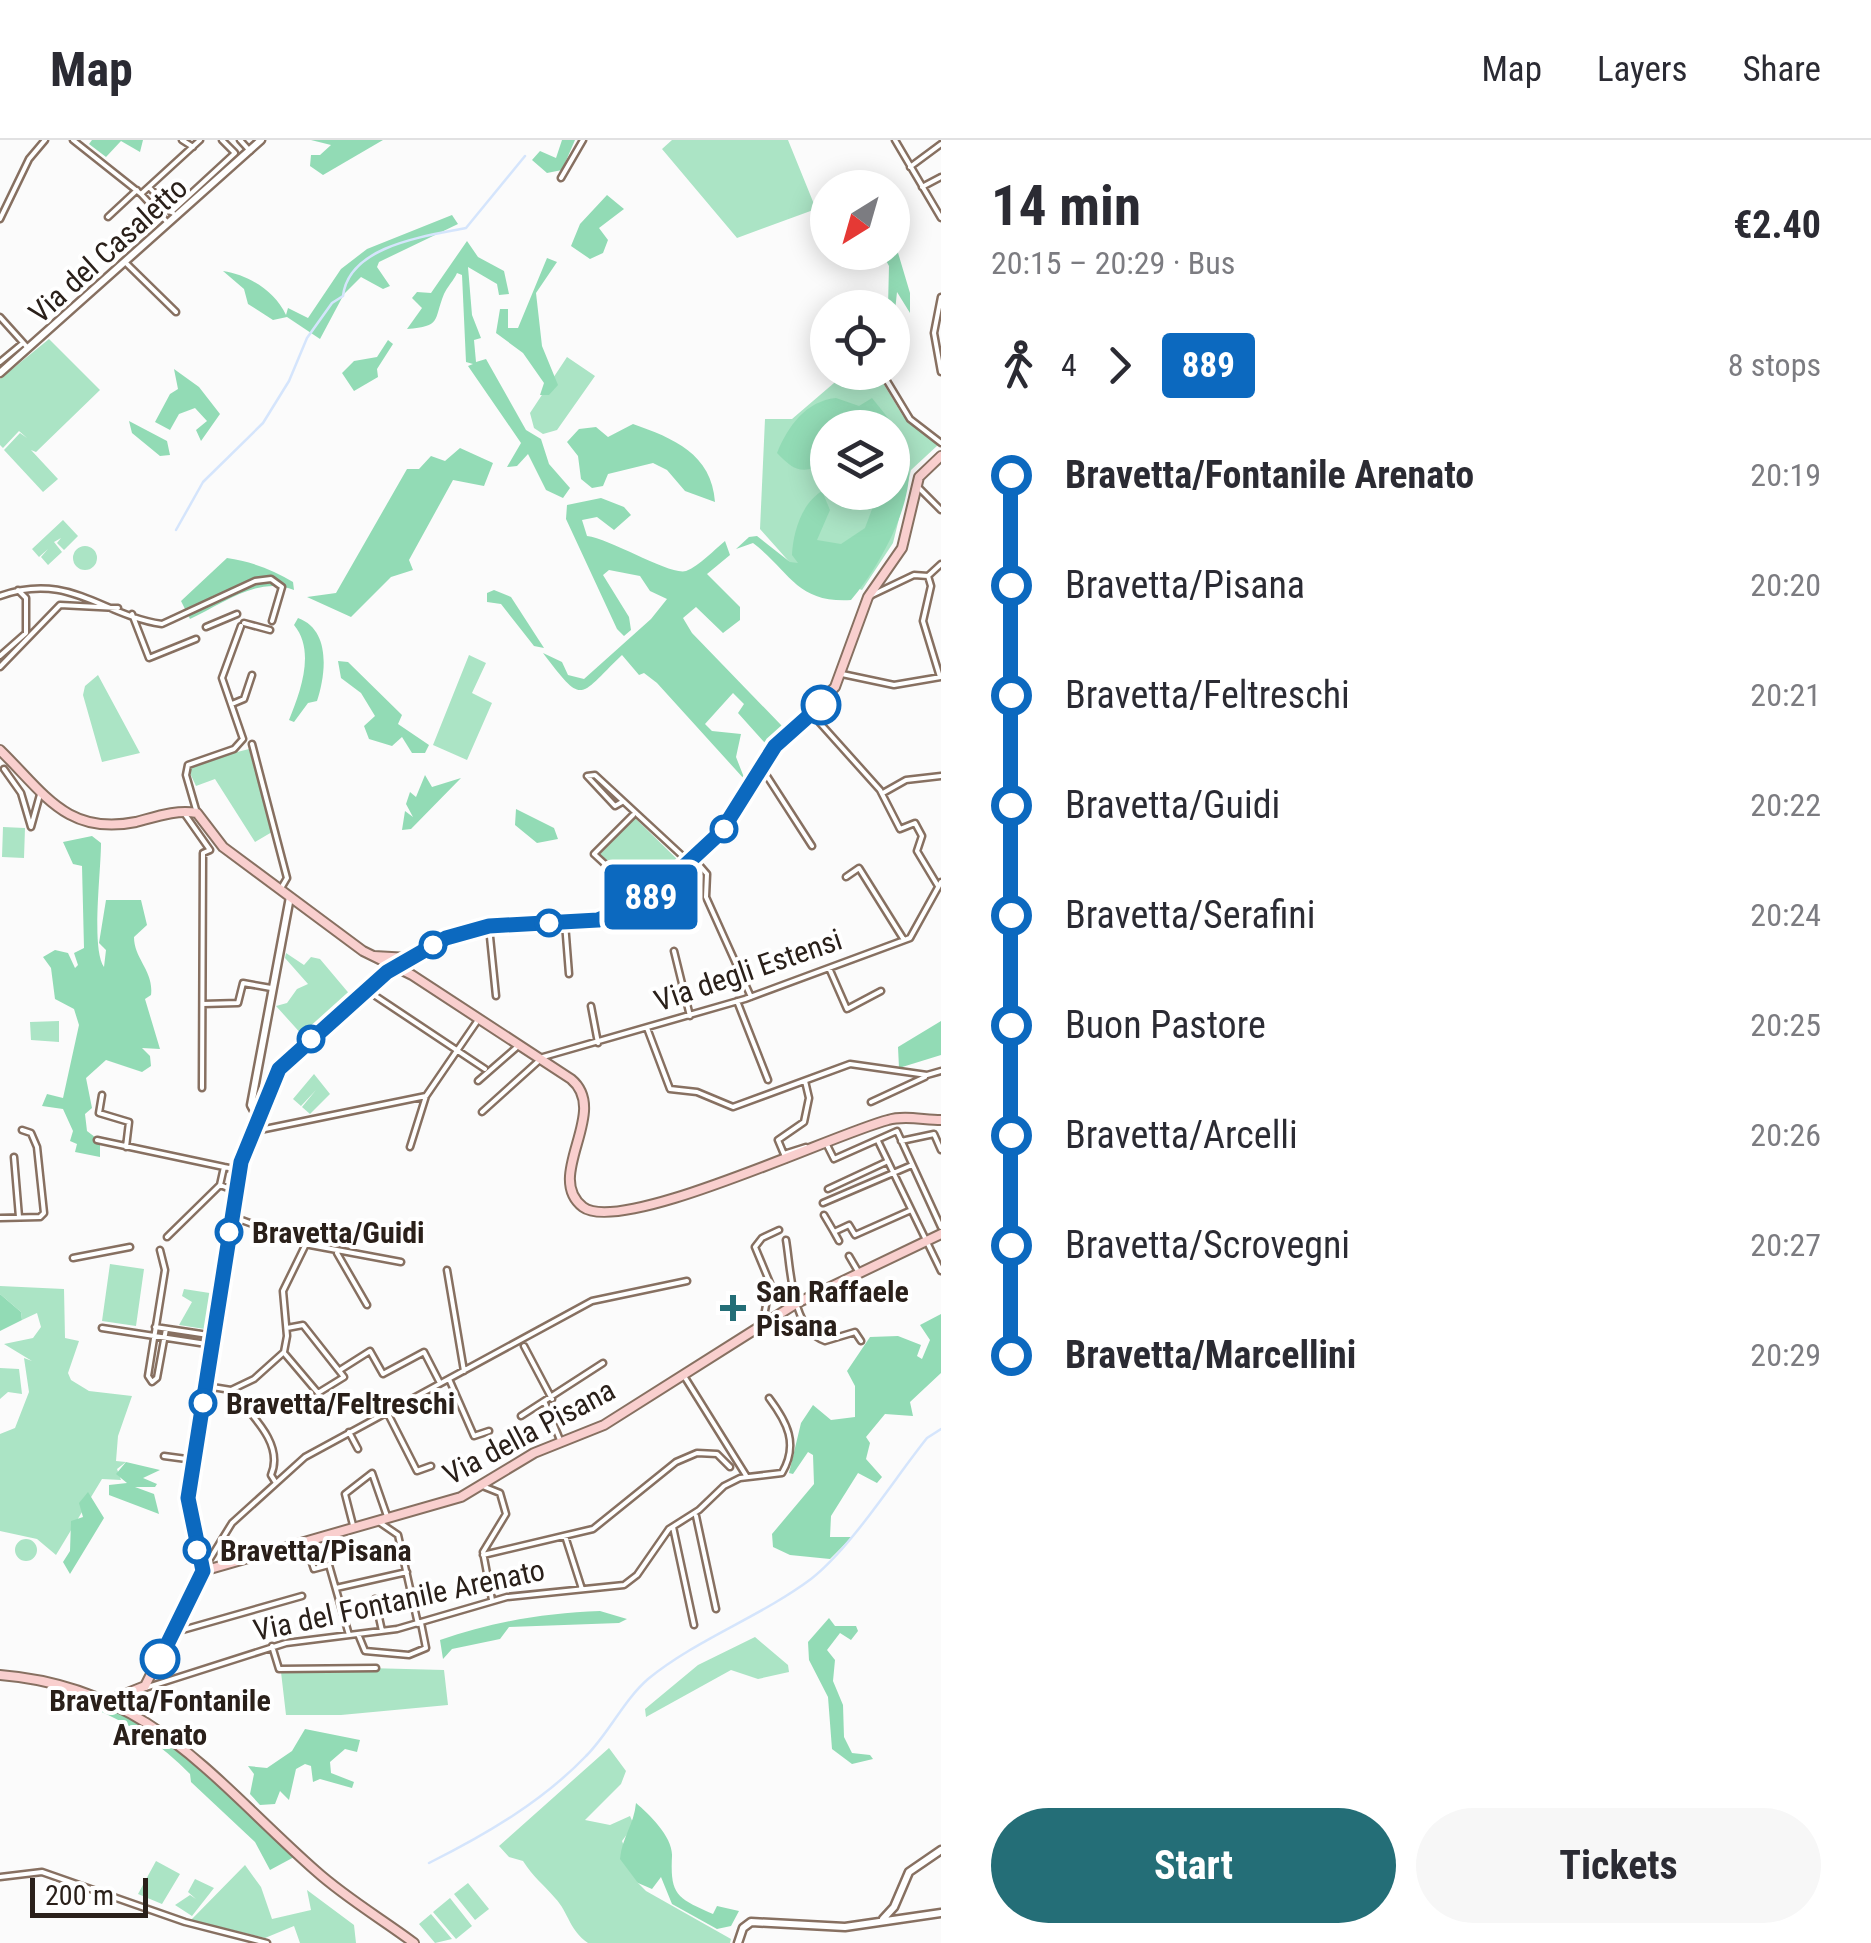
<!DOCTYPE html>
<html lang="en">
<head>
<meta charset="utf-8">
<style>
  :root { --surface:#fff; --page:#f7f7f7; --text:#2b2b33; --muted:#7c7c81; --line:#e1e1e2; --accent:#246e77 }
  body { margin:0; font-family:"Roboto Condensed",sans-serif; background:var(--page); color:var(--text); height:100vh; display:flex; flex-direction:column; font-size:38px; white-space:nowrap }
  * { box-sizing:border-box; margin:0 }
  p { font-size:32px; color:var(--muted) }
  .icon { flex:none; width:55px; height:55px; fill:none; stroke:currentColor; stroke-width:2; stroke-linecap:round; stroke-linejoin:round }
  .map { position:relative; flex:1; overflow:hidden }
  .side { display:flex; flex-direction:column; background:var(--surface); width:930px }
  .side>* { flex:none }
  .badge { padding:0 20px; border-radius:8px; font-size:35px; line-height:65px }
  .needle { width:65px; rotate:217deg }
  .buttons { position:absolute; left:810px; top:30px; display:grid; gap:20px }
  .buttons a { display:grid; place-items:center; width:100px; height:100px; border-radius:50%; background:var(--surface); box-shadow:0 5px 25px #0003; font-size:50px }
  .scale { position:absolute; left:30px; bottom:25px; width:118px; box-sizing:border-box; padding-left:10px; border:5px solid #2a201a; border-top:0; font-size:28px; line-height:35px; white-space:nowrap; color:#2a201a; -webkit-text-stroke:8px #fff; paint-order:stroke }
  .map>.badge { position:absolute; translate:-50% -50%; box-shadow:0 0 0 5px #fff }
  .legs { display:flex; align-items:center; gap:15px; height:110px; padding:0 50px; font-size:32px }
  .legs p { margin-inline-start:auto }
  .head { display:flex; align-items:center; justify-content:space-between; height:170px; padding:0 50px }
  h1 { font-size:55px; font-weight:700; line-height:75px }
  .primary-button { display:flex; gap:20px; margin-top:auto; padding:20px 50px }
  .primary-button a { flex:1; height:115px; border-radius:60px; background:var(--accent); color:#fff; font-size:40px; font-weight:700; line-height:115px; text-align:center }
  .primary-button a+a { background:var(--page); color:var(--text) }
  ul { padding:0 50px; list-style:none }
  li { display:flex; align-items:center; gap:35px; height:110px; font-size:38px }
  li i { display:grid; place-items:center; width:15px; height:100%; margin:0 12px; background:currentColor }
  li i::after { content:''; width:25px; height:25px; margin:-12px; border:8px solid; border-radius:50%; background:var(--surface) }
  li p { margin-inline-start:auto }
  li:first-child i { background:linear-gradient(#0000 50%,currentColor 0) }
  li:last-child i { background:linear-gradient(currentColor 50%,#0000 0) }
  header { display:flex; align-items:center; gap:60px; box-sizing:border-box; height:140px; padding:0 50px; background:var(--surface); border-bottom:2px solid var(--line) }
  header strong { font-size:48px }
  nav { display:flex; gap:55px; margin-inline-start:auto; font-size:35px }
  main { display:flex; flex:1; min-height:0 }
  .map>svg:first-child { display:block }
  .green { fill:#abe4c5; fill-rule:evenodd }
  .forest { fill:#92dbb5 }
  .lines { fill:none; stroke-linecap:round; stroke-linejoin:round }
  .stream { stroke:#d5e5fc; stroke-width:2.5 }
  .minor-casing { stroke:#877061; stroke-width:9 }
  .tertiary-casing { stroke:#877061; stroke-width:11 }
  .secondary-casing { stroke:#877061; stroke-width:12 }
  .minor { stroke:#fff; stroke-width:4 }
  .tertiary { stroke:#fff; stroke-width:6 }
  .secondary { stroke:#f9cfce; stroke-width:8 }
  .line-1-casing { stroke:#fff; stroke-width:22 }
  .line-1 { stroke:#0c69bf; stroke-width:15 }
  .stop-1-dot { fill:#fff; stroke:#0c69bf; stroke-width:5 }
  .poi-dot { fill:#246e77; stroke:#fff; stroke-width:4 }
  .labels { text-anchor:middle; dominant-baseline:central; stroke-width:8; stroke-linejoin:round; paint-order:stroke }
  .street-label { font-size:30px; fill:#2a201a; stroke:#fff }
  .stop-label { font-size:30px; font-weight:bold; fill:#2a201a; stroke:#fff; text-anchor:start }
  .poi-label { font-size:30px; font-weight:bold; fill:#2a201a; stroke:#fff; text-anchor:start }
</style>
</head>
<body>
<header>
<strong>Map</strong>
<nav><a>Map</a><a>Layers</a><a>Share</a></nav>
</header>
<main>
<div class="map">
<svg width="941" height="1803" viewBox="0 0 941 1803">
  <rect width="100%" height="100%" fill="#fbfbfb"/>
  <path class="green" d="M672 0H788L816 69 737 98 662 9Z
    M49 199 100 250 36 312 31 310 58 339 43 352 4 310 20 293 27 298 19 291 3 308 0 305V239Z
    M567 217 595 236 557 290 543 294 534 288 530 273Z
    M841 237 883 243 903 276 938 305 911 330 893 403 862 450 793 426 760 389 765 279H792ZM828 288H892V352H828Z
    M63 380 78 396 64 410 57 403 61 398 54 402 62 412 48 425 41 417 48 409 39 417 32 409Z
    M73 418a12 12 0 1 1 24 0a12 12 0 1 1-24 0Z
    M469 515 486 523 472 553 492 563 467 620 433 605Z
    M98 535 140 613 102 622 83 555 85 546Z
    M249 609 272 692 255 702 215 639 196 646 189 631 194 623Z
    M635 678 681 723 645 754 599 715Z
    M3 687 25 688 24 718 2 717Z
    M286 813 304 825 311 817 320 819 352 857 304 897 276 866 287 863 297 849 308 844 285 818Z
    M59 881V902L31 900 30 882Z
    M314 934 330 954 310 974 302 967 316 950 301 966 293 959Z
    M110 1124 144 1129 136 1186 102 1181Z
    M0 1146 64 1149 65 1198 79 1201 68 1233 71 1240 89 1251 132 1256 118 1296 116 1321 126 1322 117 1329 121 1340 102 1339 56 1415 37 1399 0 1391V1294L15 1288 29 1252 24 1218 32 1221 4 1204 33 1198 41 1187 37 1173 22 1180 21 1172 0 1154Z
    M184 1149 216 1154 211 1190 179 1185 192 1162 182 1156Z
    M0 1228 19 1229 22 1254 8 1252 0 1259Z
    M15 1410a11 11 0 1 1 22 0a11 11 0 1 1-22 0Z
    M755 1497 788 1525 789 1532 758 1539 731 1530 646 1577 645 1569 698 1525Z
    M330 1527 444 1530 448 1565 341 1575H286L281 1532Z
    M609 1608 626 1631 621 1644 585 1680 610 1685 630 1676 634 1685 622 1701 638 1743 646 1751 731 1799 730 1803H588C569 1790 569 1773 555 1758 543 1744 533 1737 523 1721L509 1717 499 1706Z
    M156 1721 180 1734 162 1764 138 1754Z
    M245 1725 261 1747 272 1779 311 1770 307 1750 354 1785 356 1803H300L294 1786 265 1798 191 1780Z
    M195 1739 214 1748 192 1776 175 1765 190 1755 196 1759 188 1752Z
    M468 1743 489 1769 475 1780 454 1754Z
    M450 1758 472 1786 456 1799 433 1772Z
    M431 1774 452 1799 435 1803 419 1784Z"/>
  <path class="forest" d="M92 0H143L140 12 121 1 106 17 89 4Z
    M311 0H383L323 35 310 26 311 15H320L331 5Z
    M562 0H575L562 30 547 33 532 20 540 11 556 18Z
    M607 55 624 69 599 88 608 100 603 113 590 119 571 106 580 84Z
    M452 75 458 84 379 122 377 127 390 146 383 149 361 137 344 154 320 199 287 177 273 180 248 164 244 149 223 131C249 135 275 151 286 175L288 168 308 178 341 129 367 109Z
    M893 96 910 153V173L897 152 893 190 892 168 888 167 889 126 882 113 892 112Z
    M467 101 478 117 504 131 509 154 499 155 497 144 468 127 472 175 481 198 474 200 476 222 486 219 526 290 541 299 549 324 570 348 563 358 546 350 528 314 517 326 507 327 521 303 468 226 473 224 466 222 462 135 457 133C454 140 447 147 444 154 433 181 442 186 407 189L422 168 412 158 417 152 431 153Z
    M547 118 557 122 536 153 542 206 558 245 549 255H540L544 243 523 213 496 193 500 169H508V188H518Z
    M388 200 393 204 377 229 378 237 354 251 342 233 354 221 377 217Z
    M174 229 199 247 220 274 201 301 196 290 207 281 195 268 179 274 170 290 155 282 170 254 178 249Z
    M836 258 859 266 872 258C884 273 900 291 906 310 921 354 879 428 851 460 796 463 791 432 753 403L736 409 749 397 757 396 790 422 798 423 792 415C793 392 802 363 822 351L830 370 817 400 841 404 865 388 878 353 892 352V288H828L827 344 817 306 810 310 817 327C798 334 791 327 777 313 788 286 806 261 836 258Z
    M129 281 167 301 170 315 160 316 132 293Z
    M633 284C673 298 712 314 715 362L685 351 667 330 653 323 608 334 603 346 592 348 581 339 578 316 567 302 579 289 596 287 608 297Z
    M460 308 493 323 484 346 453 340 409 420 413 430 391 437 351 477 307 457 336 453 407 329H419L431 316 445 321Z
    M601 358 624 367 631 375 614 390 597 377 582 380 587 396C611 399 671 436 686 431 699 426 714 410 725 401L730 415 707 434 740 467V480L723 493 696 467 683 478 692 493 782 586 765 603 738 573 744 564 733 553 705 584 712 591 741 594 736 617 745 640 657 543 644 533 639 535 622 515C578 557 584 567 543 513L562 522 568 535 584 539 651 479 667 459 650 451 640 436 609 430 603 435 629 477 631 490 624 496 617 489 566 379 567 365Z
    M227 418C250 421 273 430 293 442L294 450C259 435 221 465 190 479L181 461Z
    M494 450 511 457 544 508 534 506 501 464 487 462V453Z
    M298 478C331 490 326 534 317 561L308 563 294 582 289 580C300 553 316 511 294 485Z
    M338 521 348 522 402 575 398 584 429 605 425 613H412L402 597 392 606 369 599 364 586 375 576 361 553 341 538Z
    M425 635 432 647 461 638 411 689 402 690 405 671 413 677 406 664 410 652 416 657Z
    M516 669 554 688 558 699 537 703 515 685Z
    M92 696 101 703C101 733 91 808 104 827L106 810 99 803 106 760H141L147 785 134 797C134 819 154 831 151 855L145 859 160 909 142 908 150 916 151 926 142 932 106 920 86 938 92 968 85 974 87 991 100 1001V1017L75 1012 77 1004 70 1001 73 991 63 969 42 966 47 954 63 958 79 885 74 869 55 859 51 828 43 817 55 810 68 813 75 828 78 825 74 813 84 808 82 726 73 724 63 702Z
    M941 881V915L899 928 898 907Z
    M0 1154 21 1172 22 1180 0 1191Z
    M941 1174V1233L910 1262 913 1276 885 1274 866 1297 870 1303 866 1319 882 1337 877 1343 858 1333 831 1376 830 1397H852L830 1419 790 1415 773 1407 772 1394 814 1344 813 1315 808 1312 793 1334 789 1333 801 1283 813 1265 831 1280 855 1277V1246L847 1231 870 1197 898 1196 921 1205 917 1216 922 1219 930 1200 920 1185Z
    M126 1322 160 1330 143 1338 157 1344 155 1347H135L154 1354 159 1374 109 1355V1345L127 1343 116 1334Z
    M88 1352 104 1378 70 1434 63 1422 70 1411 71 1381 83 1377 79 1363Z
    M600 1471 627 1479 619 1483 509 1487 500 1499 452 1509 443 1519 440 1500C492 1482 544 1473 600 1471Z
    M829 1478 835 1486H856L858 1491 851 1500 840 1493 827 1510 835 1520 833 1541 843 1565 844 1597 852 1613 870 1615 873 1619 852 1624 832 1609 828 1557 809 1520 808 1502Z
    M92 1561C174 1585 235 1659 296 1716L270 1730 255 1702 191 1642 190 1634C162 1605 128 1582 90 1567Z
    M305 1589 360 1600 357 1612 345 1609 330 1622 331 1633 354 1642 352 1648 320 1639 313 1642 311 1626 305 1624 296 1629 289 1660 280 1651 275 1664 260 1665 250 1654 254 1634 248 1626 267 1628 292 1611Z
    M636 1663C649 1674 673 1697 672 1716 670 1755 677 1758 713 1774L717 1766 739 1771 731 1786 717 1789 672 1764 661 1737 652 1749 638 1743 620 1719C622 1697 634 1685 636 1663Z"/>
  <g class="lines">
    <path class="stream" d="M176 390 203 342 263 283 289 241 307 198 332 163 343 156C349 105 427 96 466 88L525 16
      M429 1723C485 1695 542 1662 586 1616 609 1593 623 1561 648 1539 697 1499 760 1477 811 1439 851 1408 894 1339 927 1298L941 1289"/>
    <g class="minor-casing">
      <path id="minor" d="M73 0 141 54 167 82
        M182 0 193 7
        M240 0 250 11
        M895 0 941 78
        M910 27 941 4
        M561 38 583 0
        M149 47 173 73
        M922 47 941 37
        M141 54 200 0
        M171 72 235 13 222 0
        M108 77 137 50
        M0 79 29 19 45 0
        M127 124 176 172
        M941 157 934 193 941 232
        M0 177 27 207
        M0 222 23 203
        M887 241 910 279 941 303
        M919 348 941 370
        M928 436 941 424
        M872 455 914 435 928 436 931 446 923 481 940 537
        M0 456C69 431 101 475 162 484L255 441 271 439 282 447 272 481
        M132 474 149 518 196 499
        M244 483 270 490
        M206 487 237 474
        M0 516 26 493V458L18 450
        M0 527 60 465 118 468
        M842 534 894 545 941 537
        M232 564 244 559 252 535
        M811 573 880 650 900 689 915 683 922 696 917 711 938 746
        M252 604 287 738 280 750
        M4 629 21 653 31 687 41 651
        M763 630 812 706
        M883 653 906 640 941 636
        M622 662 615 666 587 636 595 635 690 723
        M184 673 210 710
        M197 673 186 635 188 625 234 609 243 599 222 538 241 486
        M633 675 594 714 645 761
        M694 719 707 734 706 757 751 857
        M846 737 859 728 904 800
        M565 783 569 834
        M489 787 496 856
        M674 811 690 876
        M829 828 847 869 881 851
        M368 851 485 929
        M737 861 768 940
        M203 864 238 863 243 843 271 848
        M591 866 598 903
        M647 888 670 949 697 952 733 967 850 924 927 935 941 931
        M478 941 517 907
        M202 948 203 713 210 710
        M102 955 99 973 129 982 126 1007
        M871 962 925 937
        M482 972 543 917 745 859 910 798 941 742
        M255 991 426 956
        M97 1000 224 1027
        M878 1001 941 1131
        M901 1001 934 994 941 1010
        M827 1005 834 1019 897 991 941 1087
        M410 1007 426 956 478 880
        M784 1014 806 1007
        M14 1017 19 1077
        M786 1019 778 1000 804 982 809 958 805 941
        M828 1049 886 1022
        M236 1051 220 1045 224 1027 239 1030
        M823 1063 912 1025
        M824 1075 834 1092 849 1085 855 1095 909 1071
        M0 1078 40 1077 44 1073 37 1007 31 993 22 990
        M236 1078 310 1105 401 1122
        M834 1092 839 1101
        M167 1097 220 1045
        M786 1100C791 1129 791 1190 825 1201L855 1192 861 1201
        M160 1110 165 1130 148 1236 152 1242 157 1238 166 1189
        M337 1113 367 1165
        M849 1116 859 1133
        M73 1118 130 1107
        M447 1130 464 1231
        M763 1182 770 1143 755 1107 762 1098 779 1090
        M155 1187 215 1196
        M102 1188 213 1205
        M524 1206 552 1259
        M285 1214 318 1253 344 1237 303 1185 287 1188
        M340 1230 370 1211 383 1234 424 1212 440 1243
        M684 1236 747 1337
        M449 1239 474 1296 489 1291
        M206 1246 231 1250C249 1273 285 1303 271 1335L276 1343
        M231 1250 254 1239 284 1212 287 1196 283 1151 306 1104
        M545 1263 560 1300
        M387 1272 417 1331 431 1326
        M521 1276 603 1223
        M349 1292 358 1309
        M164 1316 194 1320
        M485 1347 500 1353 506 1374 483 1412 492 1460
        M696 1376 716 1469
        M379 1382 398 1395 418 1484
        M353 1385 345 1354 372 1333 387 1376
        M673 1387 694 1485
        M565 1396 582 1449
        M307 1408 314 1429 329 1425 349 1495
        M483 1415 593 1389 676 1322 697 1313 717 1314 730 1327
        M205 1427 232 1383 305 1317 592 1161 687 1141
        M336 1448 407 1432
        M375 1459 382 1491
        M172 1493 302 1456
        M358 1494 365 1511 409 1515 426 1508 421 1483
        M272 1506 279 1529 376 1528
        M145 1548 286 1503 397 1489 507 1457 624 1445 637 1435 669 1389 699 1370 724 1346 740 1338 782 1333C799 1304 787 1282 769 1258
        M0 1737 42 1732 185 1782 267 1803"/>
    </g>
    <g class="tertiary-casing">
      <path id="tertiary" d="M0 233 261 0
        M257 976 251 965 290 757
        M883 1779 894 1767 909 1732 941 1710
        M738 1803 743 1788 751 1782 845 1787 941 1773"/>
    </g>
    <g class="secondary-casing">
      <path id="secondary" d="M0 610C44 653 67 696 136 682 155 677 177 669 197 673L223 707 363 811 412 835 571 939C611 972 543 1036 583 1067 621 1096 836 993 888 980 904 975 924 980 941 980
        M374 816 409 818
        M203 1431 461 1357 534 1313 604 1285 797 1163 941 1094
        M0 1535C150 1547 213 1640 316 1731 346 1758 382 1779 414 1803
        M110 1560 145 1546 203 1431 189 1379V1355L241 1022 281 926 387 832 446 799 481 788 604 778 645 761 672 740 731 680 778 603 835 547 868 457 902 408 919 337 941 316"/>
    </g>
    <use href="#minor" class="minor"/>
    <use href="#tertiary" class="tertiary"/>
    <use href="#secondary" class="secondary"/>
  </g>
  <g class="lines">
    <g class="line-1-casing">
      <path id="line-1" d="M160 1519 203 1431 188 1358 241 1022 279 929 387 832 446 798 489 786 598 780 650 758 721 692 775 606 821 565"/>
    </g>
    <use href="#line-1" class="line-1"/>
  </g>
  <g class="stop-1-dot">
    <circle cx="821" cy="565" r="18"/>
    <circle cx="724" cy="689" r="12"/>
    <circle cx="549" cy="783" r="12"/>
    <circle cx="433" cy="805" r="12"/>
    <circle cx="311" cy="899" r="12"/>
    <circle cx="229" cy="1092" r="12"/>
    <circle cx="203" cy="1263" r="12"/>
    <circle cx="197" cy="1410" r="12"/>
    <circle cx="160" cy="1519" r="18"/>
  </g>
  <path class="poi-dot" d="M728 1153h10v10h10v10h-10v10h-10v-10h-10v-10h10z"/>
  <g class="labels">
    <g class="street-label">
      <text transform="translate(108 110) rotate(-42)">Via del Casaletto</text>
      <text transform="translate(748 830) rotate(-19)">Via degli Estensi</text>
      <text transform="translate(529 1292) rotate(-28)">Via della Pisana</text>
      <text transform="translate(399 1460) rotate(-12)">Via del Fontanile Arenato</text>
    </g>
    <g class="stop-label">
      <text x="252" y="1092">Bravetta/Guidi</text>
      <text x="226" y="1263">Bravetta/Feltreschi</text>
      <text x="220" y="1410">Bravetta/Pisana</text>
      <text x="160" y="1560" text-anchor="middle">Bravetta/Fontanile<tspan x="160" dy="34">Arenato</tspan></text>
    </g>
    <g class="poi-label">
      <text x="756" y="1151">San Raffaele<tspan x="756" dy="34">Pisana</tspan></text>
    </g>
  </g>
</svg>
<div class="buttons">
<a><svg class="needle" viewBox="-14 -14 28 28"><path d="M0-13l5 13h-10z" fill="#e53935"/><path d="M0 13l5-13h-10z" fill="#7c7c81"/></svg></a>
<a><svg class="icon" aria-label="locate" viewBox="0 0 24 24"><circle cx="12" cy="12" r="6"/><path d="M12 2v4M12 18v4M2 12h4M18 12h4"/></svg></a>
<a><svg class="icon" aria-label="layers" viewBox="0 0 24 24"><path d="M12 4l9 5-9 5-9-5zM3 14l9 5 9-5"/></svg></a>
</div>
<div class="scale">200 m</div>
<b class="badge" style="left:651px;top:757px;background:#0c69bf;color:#fff">889</b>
</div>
<section class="side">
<div class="head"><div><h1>14 min</h1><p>20:15 – 20:29 · Bus</p></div><b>€2.40</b></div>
<div class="legs"><svg class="icon" aria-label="walk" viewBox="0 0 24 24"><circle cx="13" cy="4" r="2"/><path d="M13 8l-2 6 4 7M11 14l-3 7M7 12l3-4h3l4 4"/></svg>4<svg class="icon" aria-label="forward" viewBox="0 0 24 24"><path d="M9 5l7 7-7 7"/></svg><b class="badge" style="background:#0c69bf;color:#fff">889</b><p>8 stops</p></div>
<ul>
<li><i style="color:#0c69bf"></i><b>Bravetta/Fontanile Arenato</b><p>20:19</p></li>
<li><i style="color:#0c69bf"></i><span>Bravetta/Pisana</span><p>20:20</p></li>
<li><i style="color:#0c69bf"></i><span>Bravetta/Feltreschi</span><p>20:21</p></li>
<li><i style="color:#0c69bf"></i><span>Bravetta/Guidi</span><p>20:22</p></li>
<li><i style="color:#0c69bf"></i><span>Bravetta/Serafini</span><p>20:24</p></li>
<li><i style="color:#0c69bf"></i><span>Buon Pastore</span><p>20:25</p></li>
<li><i style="color:#0c69bf"></i><span>Bravetta/Arcelli</span><p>20:26</p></li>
<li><i style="color:#0c69bf"></i><span>Bravetta/Scrovegni</span><p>20:27</p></li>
<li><i style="color:#0c69bf"></i><b>Bravetta/Marcellini</b><p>20:29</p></li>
</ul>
<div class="primary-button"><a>Start</a><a>Tickets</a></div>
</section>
</main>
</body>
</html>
